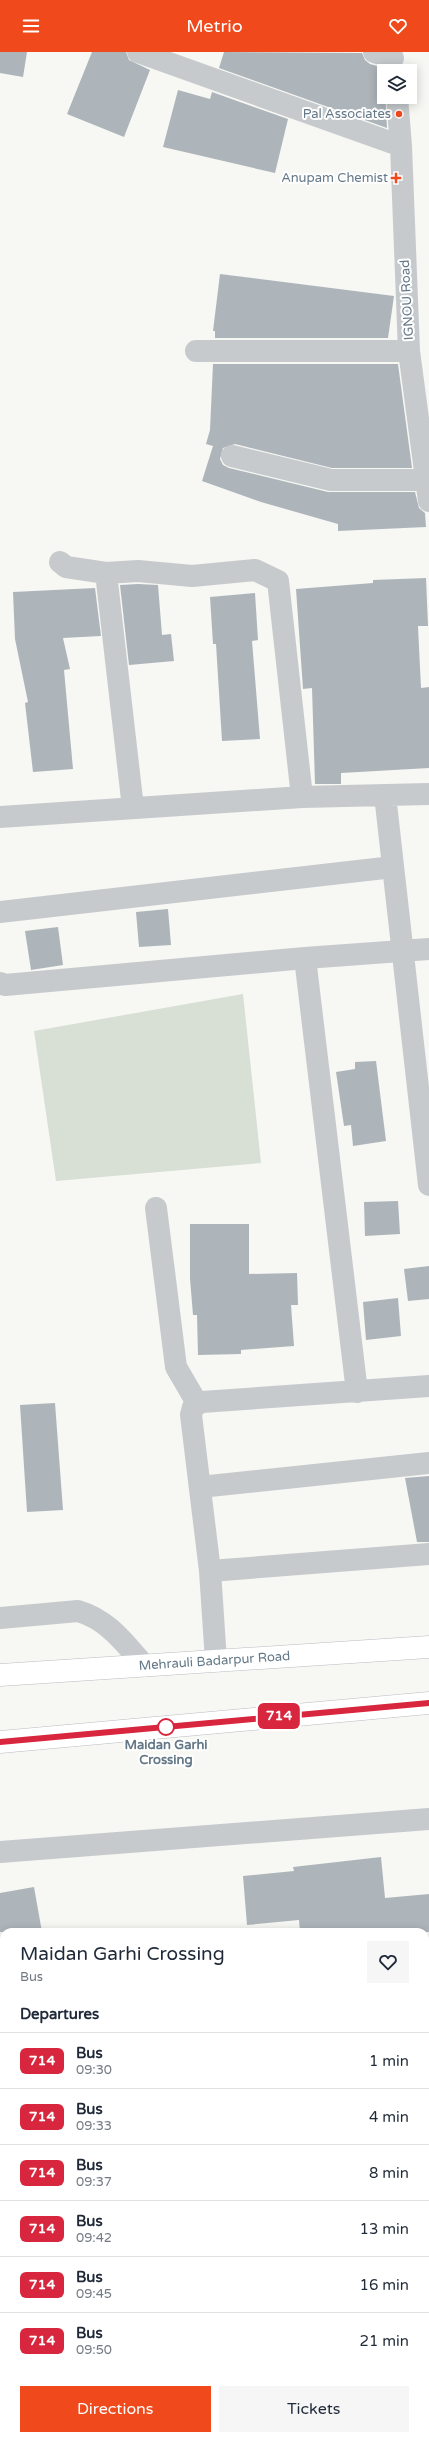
<!DOCTYPE html>
<html lang="en">
<head>
<meta charset="utf-8">
<style>
  :root { --surface:#fff; --page:#f6f6f7; --text:#1f2937; --muted:#747a83; --line:#e0e1e3; --accent:#f0491b }
  body { margin:0; font-family:"Varela Round",sans-serif; background:var(--page); color:var(--text); height:100vh; display:flex; flex-direction:column; font-size:15px; white-space:nowrap }
  * { box-sizing:border-box; margin:0 }
  p { font-size:13px; color:var(--muted) }
  .icon { flex:none; width:22px; height:22px; fill:none; stroke:currentColor; stroke-width:2; stroke-linecap:round; stroke-linejoin:round }
  .map { position:relative; flex:1; overflow:hidden }
  .drawer { position:absolute; left:0px; top:1876px; width:429px; height:512px; display:flex; flex-direction:column; background:var(--surface); border-radius:12px 12px 0 0; box-shadow:0 2px 10px #0003 }
  .drawer>* { flex:none }
  .badge { padding:0 8px; border-radius:6px; font-size:14px; line-height:26px }
  .buttons { position:absolute; left:377px; top:12px; display:grid; gap:8px }
  .buttons a { display:grid; place-items:center; width:40px; height:40px; border-radius:0px; background:var(--surface); box-shadow:0 2px 10px #0003; font-size:20px }
  .map>.badge { position:absolute; translate:-50% -50%; box-shadow:0 0 0 2px #fff }
  h2 { padding:0 20px; font-size:15px; line-height:36px }
  .round { display:grid; place-items:center; flex:none; width:42px; height:42px; border-radius:0px; background:var(--page) }
  .head { display:flex; align-items:center; justify-content:space-between; height:68px; padding:0 20px }
  h1 { font-size:19px; font-weight:600; line-height:30px }
  .action { display:flex; gap:8px; margin-top:auto; padding:8px 20px }
  .action a { flex:1; height:46px; border-radius:0px; background:var(--accent); color:#fff; font-size:16px; font-weight:600; line-height:46px; text-align:center }
  .action a+a { background:var(--page); color:var(--text) }
  ul { padding:0; list-style:none }
  li { display:flex; align-items:center; gap:12px; height:56px; padding:0 20px; border-top:1px solid var(--line) }
  li div { flex:1 }
  li b { display:block; font-size:15px }
  li em { font-style:normal }
  li .badge { min-width:44px; font-weight:700; text-align:center }
  header { display:flex; justify-content:space-between; align-items:center; height:52px; padding:0 20px; background:var(--accent); color:#fff; font-size:18px; font-weight:600 }
  .map>svg:first-child { display:block }
  .green { fill:#d8dfd4 }
  .building { fill:#adb5bb }
  .lines { fill:none; stroke-linecap:round; stroke-linejoin:round }
  .major-casing { stroke:#b9bdc1; stroke-width:23 }
  .minor { stroke:#c6cacd; stroke-width:22 }
  .major { stroke:#fff; stroke-width:22 }
  .line-casing { stroke:#fff; stroke-width:9 }
  .line { stroke:#d7263d; stroke-width:6 }
  .poi-dot { fill:#f0491b; stroke:#fff; stroke-width:1.5 }
  .stop-dot { fill:#fff; stroke:#d7263d; stroke-width:2 }
  .labels { text-anchor:middle; dominant-baseline:central; stroke-width:4; stroke-linejoin:round; paint-order:stroke }
  .poi-label { font-size:13px; fill:#647887; stroke:#fff; text-anchor:end }
  .street-label { font-size:13px; fill:#647887; stroke:#fff }
  .stop-label { font-size:13px; font-weight:bold; fill:#647887; stroke:#fff }
</style>
</head>
<body>
<header><svg class="icon" aria-label="menu" viewBox="0 0 24 24"><path d="M4 6h16M4 12h16M4 18h16"/></svg>Metrio<svg class="icon" aria-label="heart" viewBox="0 0 24 24"><path d="M12 20l-8-8c-3-5 5-10 8-4 3-6 11-1 8 4z"/></svg></header>
<div class="map">
<svg width="429" height="2388" viewBox="0 0 429 2388">
  <rect width="100%" height="100%" fill="#f7f7f3"/>
  <path class="green" d="M243 942 261 1111 56 1129 34 979Z
    M425 1935H429V2035L425 2036Z
    M0 1969H4V2072L0 2073Z
    M0 2257H4V2384H303V2388H0Z"/>
  <path class="building" d="M0 0H27L23 25 0 21Z
    M92 0H126L129 8 150 18 124 85 67 62Z
    M224 0 362 1 365 8 370 12 391 18 384 19 387 76 219 16Z
    M178 38 210 47 212 40 288 67 275 121 163 95Z
    M220 222 394 244 388 286H215V279H213Z
    M213 312H398L412 416H332L235 392 223 396 220 407 223 413 229 416 328 440H415L419 456 425 461 426 475 338 479V472L261 450 202 429 213 394 206 392 210 378Z
    M426 526 428 574H418L421 636 429 635V716L341 721V732H315L312 636 303 637 296 537 373 531V528Z
    M138 532 158 533 162 583 171 582 174 609 129 613 120 533Z
    M95 536 101 584 63 586 70 617 64 618 73 717 33 720 25 651 28 650 15 587 13 540Z
    M255 541 258 588 252 589 260 687 222 689 216 592H213L210 545Z
    M168 857 171 893 139 895 136 860Z
    M58 875 63 913 31 918 25 879Z
    M376 1009 386 1089 353 1094 351 1073 344 1074 336 1020 355 1017V1010Z
    M398 1149 400 1182 365 1184 364 1150Z
    M190 1172H249V1222L297 1221 298 1253H291L294 1294 241 1298V1302L198 1303 197 1263H193L190 1227Z
    M429 1214V1247L408 1249 404 1217Z
    M398 1246 401 1284 366 1288 363 1250Z
    M55 1351 63 1458 27 1460 20 1353Z
    M429 1424V1490H417L405 1426Z
    M381 1805 385 1846 429 1842V1880H300L299 1868 247 1873 243 1824 294 1819 293 1815Z
    M34 1835 42 1880H0V1841Z"/>
  <g class="lines">
    <g class="major-casing">
      <g id="major">
        <path id="s1" d="M0 1623 429 1595"/>
        <path d="M0 1690 429 1651"/>
      </g>
    </g>
    <path class="minor" d="M138 0 401 94
      M374 0 393 6
      M397 45 401 94 409 299 429 449
      M196 299H409
      M232 404 331 428H427
      M60 510 66 515 106 521 138 519 192 524 255 518 278 529 302 745
      M106 521 133 756
      M385 743 429 1133
      M0 765 302 745 429 742
      M0 860 393 815
      M305 906 357 1340
      M0 931 5 933 305 906 429 897
      M156 1156 176 1315 197 1351
      M200 1435 429 1411
      M210 1519 429 1502
      M0 1566 78 1559C109 1568 125 1592 145 1614
      M216 1609 210 1519 191 1363 193 1355 202 1350 429 1334
      M0 1800 429 1767
      M425 1918H429
      M425 2054 429 2053
      M0 2095H4
      M0 2253 4 2252
      M323 2384V2388"/>
    <use href="#major" class="major"/>
  </g>
  <g class="lines">
    <g class="line-casing">
      <path id="line" d="M0 1690 429 1651"/>
    </g>
    <use href="#line" class="line"/>
  </g>
  <g class="poi-dot">
    <circle cx="399" cy="62" r="4"/>
    <path d="M394 120h4v4h4v4h-4v4h-4v-4h-4v-4h4z"/>
  </g>
  <circle class="stop-dot" cx="166" cy="1675" r="8"/>
  <g class="labels">
    <g class="poi-label">
      <text x="391" y="62">Pal Associates</text>
      <text x="388" y="126">Anupam Chemist</text>
    </g>
    <g class="street-label">
      <text transform="translate(407 248) rotate(-93)">IGNOU Road</text>
      <text stroke="none"><textPath href="#s1" startOffset="215">Mehrauli Badarpur Road</textPath></text>
    </g>
    <g class="stop-label">
      <text x="166" y="1693">Maidan Garhi<tspan x="166" dy="15">Crossing</tspan></text>
    </g>
  </g>
</svg>
<div class="buttons">
<a><svg class="icon" aria-label="layers" viewBox="0 0 24 24"><path d="M12 4l9 5-9 5-9-5zM3 14l9 5 9-5"/></svg></a>
</div>
<b class="badge" style="left:279px;top:1664px;background:#d7263d;color:#fff">714</b>
<section class="drawer">
<div class="head"><div><h1>Maidan Garhi Crossing</h1><p>Bus</p></div><a class="round"><svg class="icon" aria-label="heart" viewBox="0 0 24 24"><path d="M12 20l-8-8c-3-5 5-10 8-4 3-6 11-1 8 4z"/></svg></a></div>
<h2>Departures</h2>
<ul>
<li><span class="badge" style="background:#d7263d;color:#fff">714</span><div><b>Bus</b><p>09:30</p></div><em>1 min</em></li>
<li><span class="badge" style="background:#d7263d;color:#fff">714</span><div><b>Bus</b><p>09:33</p></div><em>4 min</em></li>
<li><span class="badge" style="background:#d7263d;color:#fff">714</span><div><b>Bus</b><p>09:37</p></div><em>8 min</em></li>
<li><span class="badge" style="background:#d7263d;color:#fff">714</span><div><b>Bus</b><p>09:42</p></div><em>13 min</em></li>
<li><span class="badge" style="background:#d7263d;color:#fff">714</span><div><b>Bus</b><p>09:45</p></div><em>16 min</em></li>
<li><span class="badge" style="background:#d7263d;color:#fff">714</span><div><b>Bus</b><p>09:50</p></div><em>21 min</em></li>
</ul>
<div class="action"><a>Directions</a><a>Tickets</a></div>
</section>
</div>
</body>
</html>
